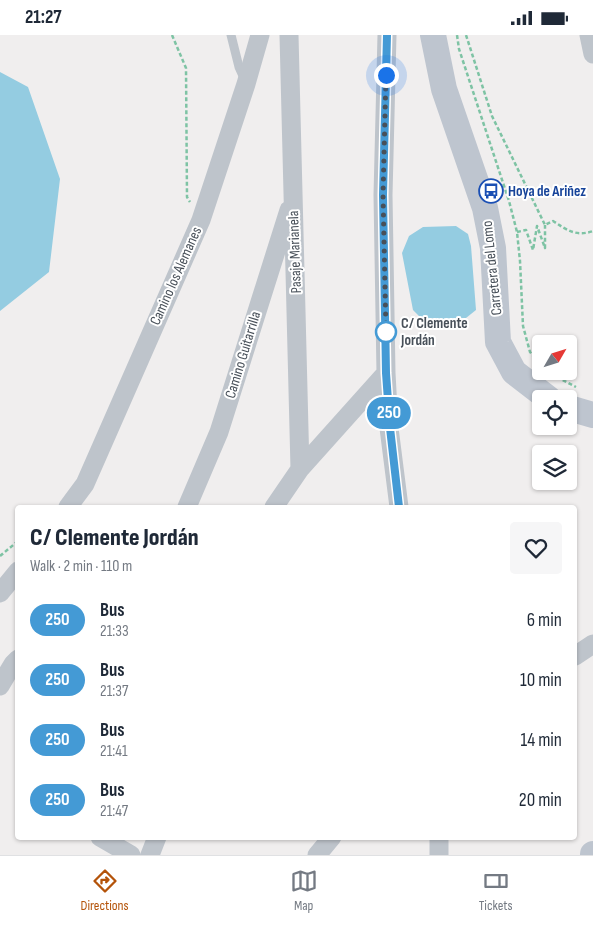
<!DOCTYPE html>
<html lang="en">
<head>
<meta charset="utf-8">
<style>
  :root { --surface:#fff; --page:#f6f6f7; --text:#1f2937; --muted:#747a83; --line:#e0e1e3; --accent:#b45309 }
  body { margin:0; font-family:"Sofia Sans Condensed",sans-serif; background:var(--page); color:var(--text); height:100vh; display:flex; flex-direction:column; font-size:19px; white-space:nowrap }
  * { box-sizing:border-box; margin:0 }
  p { font-size:16px; color:var(--muted) }
  .icon { flex:none; width:28px; height:28px; fill:none; stroke:currentColor; stroke-width:2; stroke-linecap:round; stroke-linejoin:round }
  .map { position:relative; flex:1; overflow:hidden }
  .panel { position:absolute; left:15px; top:470px; width:562px; height:335px; display:flex; flex-direction:column; background:var(--surface); border-radius:5px; box-shadow:0 1px 4px #0004 }
  .panel>* { flex:none }
  .badge { padding:0 10px; border-radius:16px; font-size:18px; line-height:32px }
  .needle { width:32px; rotate:51deg }
  .fabs { position:absolute; left:532px; top:300px; display:grid; gap:10px }
  .fabs a { display:grid; place-items:center; width:45px; height:45px; border-radius:5px; background:var(--surface); box-shadow:0 1px 4px #0004; font-size:25px }
  .you { position:absolute; width:25px; height:25px; margin:-12px; border:4px solid #fff; border-radius:50%; background:#1a73e8; box-shadow:0 0 0 8px #1a73e833 }
  .map>.badge { position:absolute; translate:-50% -50%; box-shadow:0 0 0 2px #fff }
  .round { display:grid; place-items:center; flex:none; width:52px; height:52px; border-radius:5px; background:var(--page) }
  .headline { display:flex; align-items:center; justify-content:space-between; height:85px; padding:0 15px }
  h1 { font-size:24px; font-weight:800; line-height:38px }
  ul { padding:0; list-style:none }
  li { display:flex; align-items:center; gap:15px; height:60px; padding:0 15px }
  li div { flex:1 }
  li b { display:block; font-size:19px }
  li em { font-style:normal }
  li .badge { min-width:55px; font-weight:700; text-align:center }
  .status { display:flex; justify-content:space-between; align-items:center; height:35px; padding:0 25px; background:var(--surface); direction:ltr }
  .status svg { height:14px; fill:currentColor }
  .tab-bar { display:flex; justify-content:space-around; align-items:center; height:70px; border-top:1px solid var(--line); background:var(--surface); font-size:14px; color:var(--muted) }
  .tab-bar a { display:grid; justify-items:center; gap:2px }
  .tab-bar .on { color:var(--accent) }
  .map>svg:first-child { display:block }
  .water { fill:#94cce1 }
  .lines { fill:none; stroke-linecap:round; stroke-linejoin:round }
  .path { stroke:#7ec3a4; stroke-width:2.5; stroke-dasharray:4 2.5; stroke-linecap:butt }
  .lane { stroke:#bec4cb; stroke-width:9 }
  .street { stroke:#bec4cb; stroke-width:19 }
  .secondary { stroke:#bec5cf; stroke-width:26 }
  .line-casing { stroke:#fff; stroke-width:11 }
  .line { stroke:#449ad5; stroke-width:8 }
  .walk { stroke:#485059; stroke-width:5; stroke-dasharray:0 9 }
  .stop-dot { fill:#fff; stroke:#449ad5; stroke-width:2.5 }
  .labels { text-anchor:middle; dominant-baseline:central; stroke-width:4; stroke-linejoin:round; paint-order:stroke }
  .transit-label { font-size:15px; font-weight:bold; fill:#164399; stroke:#fff; text-anchor:start }
  .street-label { font-size:15px; fill:#485059; stroke:#fff }
  .stop-label { font-size:15px; font-weight:bold; fill:#485059; stroke:#fff; text-anchor:start }
</style>
</head>
<body>
<div class="status"><b>21:27</b><svg viewBox="0 0 49 12"><path d="M0 12V9h3v3zM5 12V6h3v6zM10 12V3h3v9zM15 12V0h3v12zM26 1h20v11H26zM47 4h2v5h-2z"/></svg></div>
<div class="map">
<svg width="593" height="820" viewBox="0 0 593 820">
  <rect width="100%" height="100%" fill="#f0eeee"/>
  <path class="water" d="M0 37 28 52 60 144 49 237 0 276Z
    M456 191 468 199 471 211 476 275 466 283 424 286 413 275 402 218 409 201 423 192Z"/>
  <g class="lines">
    <path class="path" d="M172 0 186 33 187 162 190 167
      M457 0 459 14 509 166 517 197 520 226 523 291 530 317 540 329
      M466 0 492 81 545 190 553 186C567 195 576 202 593 196
      M517 197 526 195 533 215 537 191 545 213V190
      M557 342 576 352
      M0 521 18 506"/>
    <path class="lane" d="M231 0 239 32 245 45"/>
    <path class="street" d="M289 0 300 434
      M387 0 383 160 386 338 389 393 399 472
      M589 0 593 19
      M68 472 85 449 201 185 246 49 260 0
      M187 472 219 397 289 175
      M274 472 300 434 386 338
      M0 558 18 536
      M575 621 593 609
      M0 651 13 629 18 624
      M100 802 131 820
      M439 802V820
      M150 820 157 802
      M317 820 332 802"/>
    <path class="secondary" d="M433 0 444 54 485 173 493 213 498 307 514 337 549 364
      M569 373 593 380
      M593 820V819"/>
  </g>
  <g class="lines">
    <g class="line-casing">
      <path id="line" d="M387 0 383 160 386 338 390 393 399 472"/>
    </g>
    <use href="#line" class="line"/>
    <path class="walk" d="M386 297 383 160 386 40"/>
  </g>
  <defs>
    <g id="bus-ring" transform="scale(1.25)"><circle r="9.5" fill="#fff" stroke="#1a4fb4" stroke-width="1.5"/><path d="M-5-6H5V4H4V6H2V4H-2V6H-4V4H-5ZM-3.5-4V0h7V-4ZM-3.5 1.2v1.5H-2V1.2ZM2 1.2v1.5H3.5V1.2Z" fill="#1a4fb4"/></g>
  </defs>
  <g fill-rule="evenodd">
    <use href="#bus-ring" x="491" y="156"/>
  </g>
  <circle class="stop-dot" cx="386" cy="297" r="10"/>
  <g class="labels">
    <g class="transit-label">
      <text x="508" y="156">Hoya de Ariñez</text>
    </g>
    <g class="street-label">
      <text transform="translate(295 217) rotate(-92)">Pasaje Marianela</text>
      <text transform="translate(492 233) rotate(-96)">Carretera del Lomo</text>
      <text transform="translate(176 241) rotate(-66)">Camino los Alemanes</text>
      <text transform="translate(243 320) rotate(-73)">Camino Guitarrilla</text>
    </g>
    <g class="stop-label">
      <text x="401" y="288">C/ Clemente<tspan x="401" dy="17">Jordán</tspan></text>
    </g>
  </g>
</svg>
<div class="fabs">
<a><svg class="needle" viewBox="-14 -14 28 28"><path d="M0-13l5 13h-10z" fill="#e53935"/><path d="M0 13l5-13h-10z" fill="#747a83"/></svg></a>
<a><svg class="icon" aria-label="locate" viewBox="0 0 24 24"><circle cx="12" cy="12" r="6"/><path d="M12 2v4M12 18v4M2 12h4M18 12h4"/></svg></a>
<a><svg class="icon" aria-label="layers" viewBox="0 0 24 24"><path d="M12 4l9 5-9 5-9-5zM3 14l9 5 9-5"/></svg></a>
</div>
<div class="you" style="left:386px;top:40px"></div>
<b class="badge" style="left:389px;top:378px;background:#449ad5;color:#fff">250</b>
<section class="panel">
<div class="headline"><div><h1>C/ Clemente Jordán</h1><p>Walk · 2 min · 110 m</p></div><a class="round"><svg class="icon" aria-label="heart" viewBox="0 0 24 24"><path d="M12 20l-8-8c-3-5 5-10 8-4 3-6 11-1 8 4z"/></svg></a></div>
<ul>
<li><span class="badge" style="background:#449ad5;color:#fff">250</span><div><b>Bus</b><p>21:33</p></div><em>6 min</em></li>
<li><span class="badge" style="background:#449ad5;color:#fff">250</span><div><b>Bus</b><p>21:37</p></div><em>10 min</em></li>
<li><span class="badge" style="background:#449ad5;color:#fff">250</span><div><b>Bus</b><p>21:41</p></div><em>14 min</em></li>
<li><span class="badge" style="background:#449ad5;color:#fff">250</span><div><b>Bus</b><p>21:47</p></div><em>20 min</em></li>
</ul>
</section>
</div>
<nav class="tab-bar">
<a class="on"><svg class="icon" aria-label="directions" viewBox="0 0 24 24"><path d="M12 3l9 9-9 9-9-9zM9 14v-3h6M13 9l2 2-2 2"/></svg>Directions</a>
<a><svg class="icon" aria-label="map" viewBox="0 0 24 24"><path d="M3 6l6-2 6 2 6-2v14l-6 2-6-2-6 2zM9 4v14M15 6v14"/></svg>Map</a>
<a><svg class="icon" aria-label="tickets" viewBox="0 0 24 24"><path d="M3 7h18v10H3zM15 7v10"/></svg>Tickets</a>
</nav>
</body>
</html>
